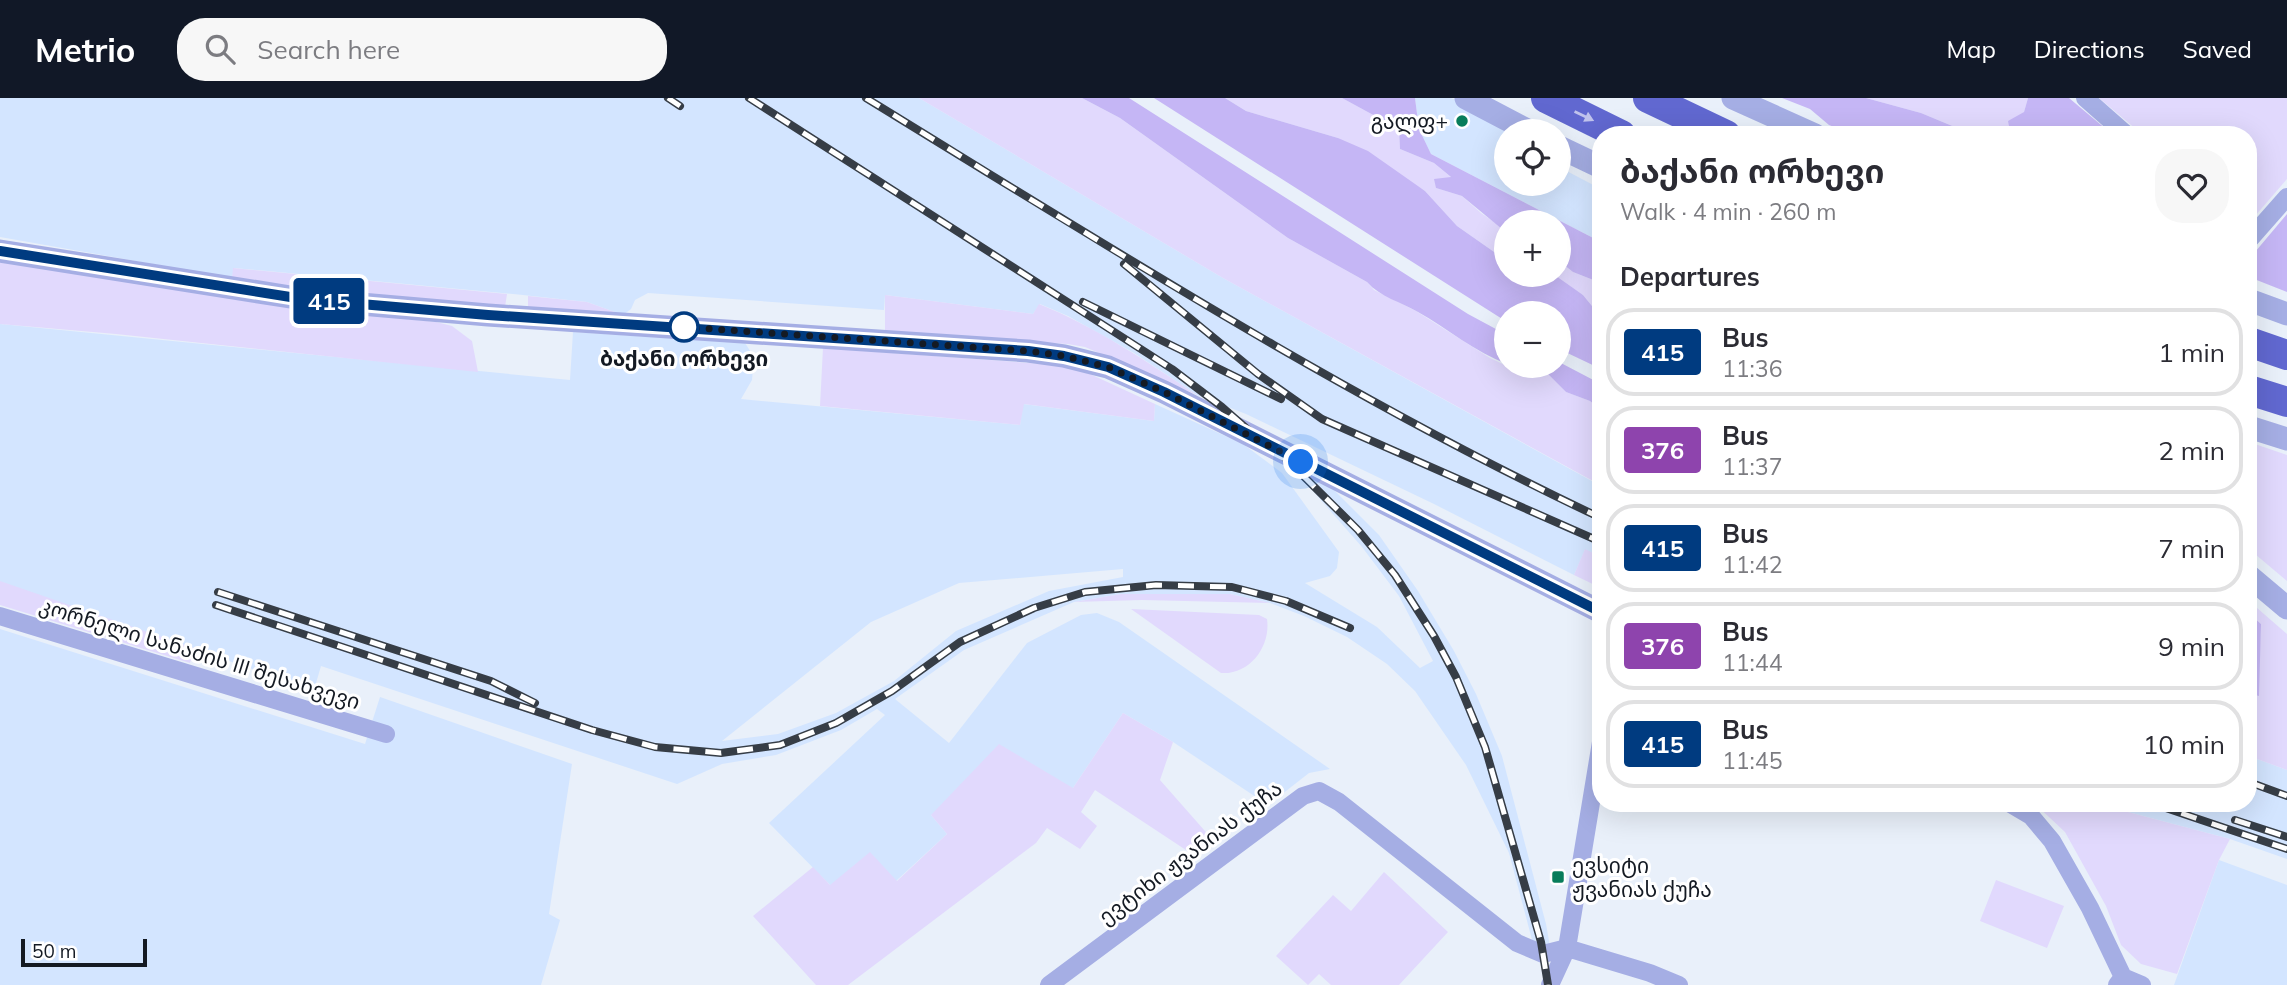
<!DOCTYPE html>
<html lang="en">
<head>
<meta charset="utf-8">
<style>
  :root { --surface:#fff; --page:#f7f7f7; --text:#2b2b33; --muted:#7c7c81; --line:#e1e1e2; --accent:#111827 }
  body { margin:0; font-family:Mulish,"Noto Sans Georgian",sans-serif; background:var(--page); color:var(--text); height:100vh; display:flex; flex-direction:column; font-size:26px; white-space:nowrap }
  * { box-sizing:border-box; margin:0 }
  p { font-size:23px; color:var(--muted) }
  .icon { flex:none; width:38px; height:38px; fill:none; stroke:currentColor; stroke-width:2; stroke-linecap:round; stroke-linejoin:round }
  .map { position:relative; flex:1; overflow:hidden }
  .side { position:absolute; left:1592px; top:28px; width:665px; height:686px; display:flex; flex-direction:column; background:var(--surface); border-radius:28px; box-shadow:0 7px 28px #0002 }
  .side>* { flex:none }
  .badge { padding:0 14px; border-radius:5px; font-size:24px; line-height:46px }
  .controls { position:absolute; left:1494px; top:21px; display:grid; gap:14px }
  .controls a { display:grid; place-items:center; width:77px; height:77px; border-radius:50%; background:var(--surface); box-shadow:0 7px 28px #0002; font-size:35px }
  .scale { position:absolute; left:21px; bottom:18px; width:126px; box-sizing:border-box; padding-left:7px; border:4px solid #141a23; border-top:0; font-size:19px; line-height:24px; white-space:nowrap; color:#141a23; -webkit-text-stroke:5px #fff; paint-order:stroke }
  .you { position:absolute; width:35px; height:35px; margin:-18px; border:5px solid #fff; border-radius:50%; background:#1a73e8; box-shadow:0 0 0 10px #1a73e833 }
  .map>.badge { position:absolute; translate:-50% -50%; box-shadow:0 0 0 4px #fff }
  h2 { padding:0 28px; font-size:26px; line-height:63px }
  .round { display:grid; place-items:center; flex:none; width:74px; height:74px; border-radius:28px; background:var(--page) }
  .overview { display:flex; align-items:center; justify-content:space-between; height:119px; padding:0 28px }
  h1 { font-size:33px; font-weight:700; line-height:52px }
  ul { padding:0; list-style:none }
  li { display:flex; align-items:center; gap:21px; height:88px; margin:0 14px 10px; padding:0 14px; border:4px solid var(--line); border-radius:28px }
  li div { flex:1 }
  li b { display:block; font-size:26px }
  li em { font-style:normal }
  li .badge { min-width:77px; font-weight:700; text-align:center }
  header { display:flex; align-items:center; gap:42px; box-sizing:border-box; height:98px; padding:0 35px; background:var(--accent); color:#fff }
  header strong { font-size:33px }
  nav { display:flex; gap:38px; margin-inline-start:auto; font-size:24px }
  .search { width:490px; height:63px; background:var(--page); display:flex; align-items:center; gap:18px; box-sizing:border-box; padding:0 24px; border-radius:28px; color:var(--muted); font-size:26px }
  .map>svg:first-child { display:block }
  .built { fill:#d3e5ff; fill-rule:evenodd }
  .green { fill:#e1d9fd }
  .forest { fill:#c5b6f5 }
  .lines { fill:none; stroke-linecap:round; stroke-linejoin:round }
  .minor { stroke:#a5aee4; stroke-width:18 }
  .tertiary { stroke:#a5aee4; stroke-width:23 }
  .trunk { stroke:#6168d0; stroke-width:30 }
  .rail-casing { stroke:#363d46; stroke-width:8 }
  .rail { stroke:#fff; stroke-width:5; stroke-dasharray:16; stroke-linecap:butt }
  .oneway { fill:#c0c3ec }
  .line-casing { stroke:#fff; stroke-width:16 }
  .line { stroke:#003b80; stroke-width:10 }
  .walk { stroke:#141a23; stroke-width:7; stroke-dasharray:0 12.6 }
  .poi-dot { fill:#087d5a; stroke:#fff; stroke-width:2.5 }
  .stop-dot { fill:#fff; stroke:#003b80; stroke-width:3.5 }
  .labels { text-anchor:middle; dominant-baseline:central; stroke-width:6; stroke-linejoin:round; paint-order:stroke }
  .poi-label { font-size:21px; fill:#141a23; stroke:#fff; text-anchor:end }
  .stop-label { font-size:21px; font-weight:bold; fill:#141a23; stroke:#fff }
  .street-label { font-size:21px; fill:#141a23; stroke:#fff }
</style>
</head>
<body>
<header>
<strong>Metrio</strong>
<div class="search"><svg class="icon" aria-label="search" viewBox="0 0 24 24"><circle cx="10" cy="10" r="6"/><path d="M15 15l6 6"/></svg>Search here</div>
<nav><a>Map</a><a>Directions</a><a>Saved</a></nav>
</header>
<div class="map">
<svg width="2287" height="887" viewBox="0 0 2287 887">
  <rect width="100%" height="100%" fill="#e9f0fa"/>
  <path class="built" d="M0 0H919L1223 180 1601 388V459L1585 452 1574 477 1434 406 1246 316 1197 297 1134 255 1068 218 1040 206 1033 216 885 197 884 212 648 195 635 202 631 211 623 217 587 204 523 197 234 170 232 180 0 139Z
    M1415 0H1450L1461 3 1479 13 1507 35V86H1559V69L1601 91V144L1431 56 1419 32Z
    M0 226 570 282 573 234 745 245 754 259 752 282 741 301 1020 327 1023 306 1154 323 1155 306 1243 346 1282 375 1339 454 1337 470 1330 478 1305 485 1377 529 1420 570 1433 563 1399 498 1362 449 1312 392 1257 342 1330 388 1379 437 1418 493 1454 553 1476 596 1502 658 1546 826 1551 854 1535 853 1509 755 1466 667 1415 593 1387 566 1347 539 1304 518 1270 505 1230 496H1121L1074 504 964 552 895 601 949 645 1027 545 1081 517 1097 515 1119 524 1330 671 1309 675 1268 707 1173 644 1123 615 1073 690 931 717 947 736 896 783 830 787 769 725 885 617 877 611 841 632 776 657 722 666 677 686 321 568 314 592 0 485ZM1123 471V479L1049 493 956 533 894 583 836 615 778 636 722 643 871 524 959 485Z
    M0 531 365 646 380 599 572 666 549 816 560 822 541 887H0Z
    M2249 658 2287 672V761L2230 741 2094 705H2249Z
    M2219 762 2287 787V887H2174Z"/>
  <path class="green" d="M919 0H1082L1120 20 1288 140 1367 184 1374 192 1416 213 1490 260 1507 268 1547 275 1566 294 1590 303 1601 312V367L1593 383 1223 180Z
    M1225 0H1342L1399 31 1400 51 1434 65 1452 80 1436 90 1462 98 1481 115 1507 133V163L1457 128 1425 93 1338 40 1246 13Z
    M1866 0H2028L2024 14 2010 33 2014 37H1974L1921 15Z
    M2099 0H2287V81L2255 118 2249 120V37H2143Z
    M0 160 301 210 436 224 452 228 472 243 478 274 116 236 0 226Z
    M1559 163 1573 174 1601 185V219L1583 197 1552 177H1559Z
    M233 170 507 196 505 209 318 193 232 180Z
    M885 197 1033 216 1039 206C1096 229 1146 263 1197 297L1085 249 1068 246 885 235Z
    M528 198 587 204 623 217 528 210Z
    M823 250 1059 267 1090 276 1155 306 1154 323 1024 306 1020 327 820 308Z
    M2249 344 2287 357V483L2249 451Z
    M1585 451 1601 459V490L1574 477Z
    M0 483 194 550 190 565 0 507Z
    M1121 496H1230L1270 505 1142 502 1074 504Z
    M2249 503 2287 536V672L2249 658V596L2258 598 2261 526 2249 515Z
    M1131 511 1259 517 1267 521C1271 548 1250 577 1221 575Z
    M1123 615 1173 644 1160 682 1212 741 1192 756 1095 692 1081 714 1097 728 1080 751 1047 730 1036 745 848 887H816L753 818 813 769 830 787 870 754 897 783 947 736 931 717 999 646 1073 690Z
    M2034 705H2094L2230 741 2219 762 2177 876 2141 866 2121 847 2106 808 2065 734Z
    M1384 774 1448 834 1399 887H1331L1319 876 1308 887 1276 858 1333 797 1351 813Z
    M1996 782 2064 808 2047 850 1980 823Z"/>
  <path class="forest" d="M1082 0H1129L1468 216 1507 237V266C1475 254 1448 231 1418 214 1401 204 1380 199 1367 184L1288 140 1120 20Z
    M1154 0H1225L1246 13 1338 40 1368 53 1425 93 1457 128 1507 163V177L1556 178 1583 197 1601 219V271L1559 251V215H1507V224Z
    M1342 0H1415L1419 31 1431 56 1601 144V185L1573 174 1559 163V124H1507V133L1502 131 1462 98 1436 90 1434 81 1451 79 1434 65 1400 51 1399 31Z
    M1782 0H1866L1921 15 1974 37H1855L1829 27 1810 11Z
    M2028 0H2069L2113 37H2014L2010 33 2008 23 2024 14Z
    M2287 116V194L2249 179 2250 160Z
    M1559 264 1601 286V312L1590 303 1566 294 1547 275 1510 268H1559Z
    M2249 515 2261 526 2259 598 2249 596Z"/>
  <g class="lines">
    <path class="minor" d="M2085 0 2127 37
      M2249 142 2287 99
      M0 518 386 636
      M2009 705 2031 718 2052 743 2090 810 2123 879 2117 887
      M1567 850 1650 875 1679 887
      M2123 879 2142 887
      M1049 887 1303 698 1319 693 1339 704 1517 845 1543 856 1567 850
      M1550 887 1567 850 1601 644"/>
    <path class="tertiary" d="M1466 0 1529 33
      M1733 0 1815 37
      M1559 49 1601 69
      M0 153 303 201 488 217 1028 253 1064 258 1108 269 1164 294 1601 514
      M2249 202 2287 216
      M2249 329 2287 341
      M2249 478 2287 510"/>
    <path class="trunk" d="M1546 0 1621 37
      M1648 0 1726 37
      M2249 244 2287 257
      M2249 292 2287 304"/>
    <g class="rail-casing">
      <path id="rail" d="M668 0 680 8
        M749 0 1172 271 1222 309 1254 337 1277 352 1358 432 1395 477 1434 538 1456 579 1485 649 1541 844 1548 887
        M866 0C1106 147 1346 300 1601 420
        M1124 166 1258 276 1322 321 1601 444
        M1083 204 1281 301
        M218 494 491 583 535 605
        M216 507 592 632 655 649 721 655 780 647 836 625 892 593 960 544 1034 510 1085 494 1156 487 1232 489 1286 503 1350 530
        M2249 684 2287 698
        M2151 705 2287 751
        M2235 722 2287 739"/>
    </g>
    <use href="#rail" class="rail"/>
  </g>
  <defs><path id="oneway-solid" d="M-6-.8H1V-3.2L6.5 0L1 3.2V.8H-6Z" transform="scale(1.75)"/></defs>
  <use class="oneway" href="#oneway-solid" transform="translate(1584 18) rotate(26)"/>
  <g class="lines">
    <g class="line-casing">
      <path id="line" d="M0 153 303 201 488 217 1028 253 1064 258 1108 269 1164 294 1601 514"/>
    </g>
    <use href="#line" class="line"/>
    <path class="walk" d="M684 229 1028 253 1064 258 1108 269 1164 294 1301 364"/>
  </g>
  <g class="poi-dot">
    <circle cx="1462" cy="23" r="7"/>
    <rect x="1551" y="772" width="14" height="14" rx="3.5"/>
  </g>
  <circle class="stop-dot" cx="684" cy="229" r="14"/>
  <g class="labels">
    <g class="poi-label">
      <text x="1448" y="23">გალფ+</text>
      <text x="1572" y="767" text-anchor="start">ევსიტი<tspan x="1572" dy="24">ჟვანიას ქუჩა</tspan></text>
    </g>
    <g class="stop-label">
      <text x="684" y="260">ბაქანი ორხევი</text>
    </g>
    <g class="street-label">
      <text transform="translate(200 555) rotate(17)">კორნელი სანაძის III შესახვევი</text>
      <text transform="translate(1190 754) rotate(-37)">ევტიხი ჟვანიას ქუჩა</text>
    </g>
  </g>
</svg>
<div class="controls">
<a><svg class="icon" aria-label="locate" viewBox="0 0 24 24"><circle cx="12" cy="12" r="6"/><path d="M12 2v4M12 18v4M2 12h4M18 12h4"/></svg></a>
<a>+</a>
<a>−</a>
</div>
<div class="scale">50 m</div>
<div class="you" style="left:1301px;top:364px"></div>
<b class="badge" style="left:329px;top:203px;background:#003b80;color:#fff">415</b>
<section class="side">
<div class="overview"><div><h1>ბაქანი ორხევი</h1><p>Walk · 4 min · 260 m</p></div><a class="round"><svg class="icon" aria-label="heart" viewBox="0 0 24 24"><path d="M12 20l-8-8c-3-5 5-10 8-4 3-6 11-1 8 4z"/></svg></a></div>
<h2>Departures</h2>
<ul>
<li><span class="badge" style="background:#003b80;color:#fff">415</span><div><b>Bus</b><p>11:36</p></div><em>1 min</em></li>
<li><span class="badge" style="background:#8e44ad;color:#fff">376</span><div><b>Bus</b><p>11:37</p></div><em>2 min</em></li>
<li><span class="badge" style="background:#003b80;color:#fff">415</span><div><b>Bus</b><p>11:42</p></div><em>7 min</em></li>
<li><span class="badge" style="background:#8e44ad;color:#fff">376</span><div><b>Bus</b><p>11:44</p></div><em>9 min</em></li>
<li><span class="badge" style="background:#003b80;color:#fff">415</span><div><b>Bus</b><p>11:45</p></div><em>10 min</em></li>
</ul>
</section>
</div>
</body>
</html>
